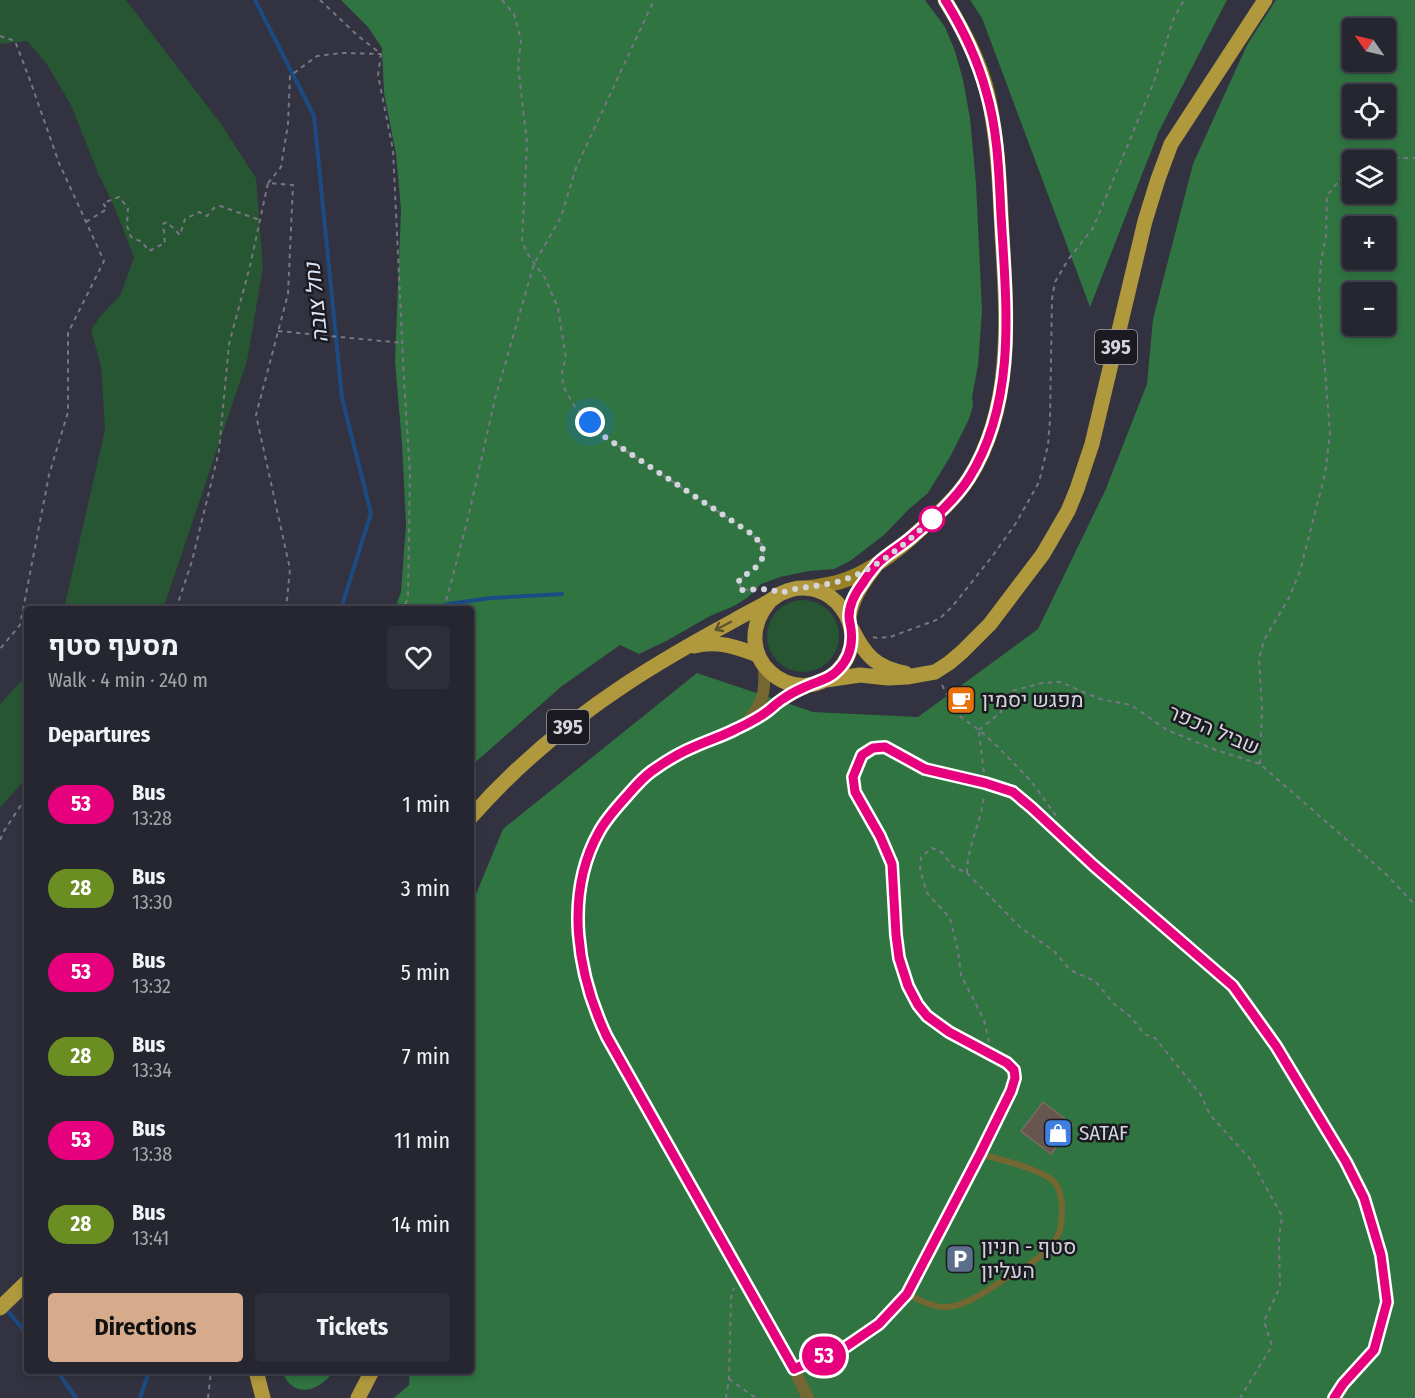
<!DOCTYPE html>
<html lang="en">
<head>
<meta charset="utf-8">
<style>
  :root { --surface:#262630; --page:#2e2e38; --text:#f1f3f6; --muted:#a4a5ab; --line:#42434c; --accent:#d6ab8b }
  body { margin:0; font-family:"Fira Sans Condensed",Heebo,sans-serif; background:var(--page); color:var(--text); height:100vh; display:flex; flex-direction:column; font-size:22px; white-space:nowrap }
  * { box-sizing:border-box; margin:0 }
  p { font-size:20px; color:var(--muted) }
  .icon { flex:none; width:33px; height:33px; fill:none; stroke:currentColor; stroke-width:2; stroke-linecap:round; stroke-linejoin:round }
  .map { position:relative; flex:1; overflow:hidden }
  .drawer { position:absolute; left:24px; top:606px; width:450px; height:768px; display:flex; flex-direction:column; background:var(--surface); border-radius:6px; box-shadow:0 3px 9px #0003,0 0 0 2px var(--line) }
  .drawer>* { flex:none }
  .badge { padding:0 12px; border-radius:20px; font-size:21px; line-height:39px }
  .needle { width:39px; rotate:304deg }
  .controls { position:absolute; left:1342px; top:18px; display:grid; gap:12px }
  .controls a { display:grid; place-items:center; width:54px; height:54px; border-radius:6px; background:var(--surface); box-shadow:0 3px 9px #0003,0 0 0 2px var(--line); font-size:30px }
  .you { position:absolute; width:30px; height:30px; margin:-15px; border:4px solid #fff; border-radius:50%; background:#1a73e8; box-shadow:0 0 0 9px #1a73e833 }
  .map>.badge { position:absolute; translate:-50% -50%; box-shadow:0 0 0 3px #fff }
  h2 { padding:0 24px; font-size:22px; line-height:54px }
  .round { display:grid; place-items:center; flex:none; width:63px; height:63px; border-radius:6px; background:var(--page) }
  .headline { display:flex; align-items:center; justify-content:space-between; height:102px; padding:0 24px }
  h1 { font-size:28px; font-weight:700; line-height:45px }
  .cta { display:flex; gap:12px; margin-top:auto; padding:12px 24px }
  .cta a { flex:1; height:69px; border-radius:6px; background:var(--accent); color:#111; font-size:24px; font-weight:700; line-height:69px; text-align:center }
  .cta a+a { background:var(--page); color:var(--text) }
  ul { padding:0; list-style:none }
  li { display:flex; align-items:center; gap:18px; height:84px; padding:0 24px }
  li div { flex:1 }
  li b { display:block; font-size:22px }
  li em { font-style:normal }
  li .badge { min-width:66px; font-weight:700; text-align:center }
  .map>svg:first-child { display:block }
  .green { fill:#275632 }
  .forest { fill:#2f7441; fill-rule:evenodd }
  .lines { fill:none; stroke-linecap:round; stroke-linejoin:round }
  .stream { stroke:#1c4b83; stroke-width:4 }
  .building { fill:#67564e; stroke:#7c6b62; stroke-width:1.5 }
  .path { stroke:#777783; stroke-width:2; stroke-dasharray:4.5 4.5; stroke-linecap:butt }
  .service { stroke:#756731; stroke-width:6 }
  .minor { stroke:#756731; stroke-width:12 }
  .secondary { stroke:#998223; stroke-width:15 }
  .primary { stroke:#b0983d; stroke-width:15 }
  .oneway { stroke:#5e532e }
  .line-casing { stroke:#fff; stroke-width:14 }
  .line { stroke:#e6007e; stroke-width:9 }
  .walk { stroke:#d4d4dd; stroke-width:6; stroke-dasharray:0 10.8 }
  .stop-dot { fill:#fff; stroke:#e6007e; stroke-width:3 }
  .labels { text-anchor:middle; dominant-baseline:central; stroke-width:5; stroke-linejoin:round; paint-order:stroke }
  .shield { fill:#1b1a21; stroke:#9c9ca5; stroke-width:1.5 }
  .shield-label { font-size:20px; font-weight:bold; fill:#d4d4dd }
  .poi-label { font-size:21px; fill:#d4d4dd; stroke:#1b1a21; text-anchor:start }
  .street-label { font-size:21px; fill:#d4d4dd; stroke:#1b1a21 }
  .water-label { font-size:22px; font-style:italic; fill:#d9e6f7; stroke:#1b1a21 }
</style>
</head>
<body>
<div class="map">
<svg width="1415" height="1398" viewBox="0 0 1415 1398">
  <rect width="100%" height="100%" fill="#333240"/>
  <path class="green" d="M0 0H126L221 124 256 178 263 268 247 361 163 609H64L105 430 101 366 91 330 99 318 121 294 134 257 114 206 98 173 71 105 46 63 27 41 0 44Z
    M767 636a36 36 0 1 1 72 0a36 36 0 1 1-72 0Z
    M27 675V777L0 808V704Z"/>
  <path class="forest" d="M341 0H925L945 27 955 51 963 80 970 118 976 183 982 311 978 365 972 397 973 406 969 419 950 457 928 493 908 510 884 535 850 561 834 569 809 571 780 577 761 584 747 598 734 606 710 616 668 640 639 654 620 645 562 686 471 766V609H395L401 592 406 525 402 444 395 361 401 210 396 154 384 93 382 48 368 27Z
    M970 0H1227L1159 131 1090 307 982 18Z
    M1276 0H1415V1398H394L409 1385 410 1371H471V906L503 829 697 673 813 712 918 717 1038 629 1105 491 1147 384 1153 319 1193 164 1247 45ZM1353 28H1386V62H1353ZM1353 94H1386V128H1353ZM1353 160H1386V194H1353ZM1353 226H1386V260H1353ZM1353 292H1386V326H1353Z
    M282 1371H334C317 1394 292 1398 282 1371Z"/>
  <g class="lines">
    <path class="stream" d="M255 0 314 116 342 398 371 513 341 609
      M437 609 448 604 491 598 562 594
      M6 1309 27 1334
      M57 1371 76 1398
      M140 1398 149 1371"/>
  </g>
  <path class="building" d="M1043 1102 1073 1125 1051 1154 1021 1131Z"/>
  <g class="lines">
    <path class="path" d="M320 0 357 35 381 54 378 75 393 150 404 380 410 474 408 598 403 609
      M502 0 514 14 521 40 518 65 527 143 522 242 529 256 545 278 558 308 566 359 562 369 563 386 575 407 605 437 752 534 762 545 764 556 756 567 739 580 741 590 761 589
      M0 36 15 41 31 83 59 163 104 261 68 333V412L49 475 20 625 0 649
      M1386 161 1397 158H1415
      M268 183 281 167 288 124 290 76 317 56 342 53 381 54
      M86 222 107 209 103 203 119 197 128 208 127 226 131 237 142 242 149 251 165 243 163 224 167 222 180 235 185 219 199 212 207 216 214 208 220 206 260 220
      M278 331 403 343
      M176 609 192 561 219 451 229 344 250 266 268 183 293 185 288 294 256 415 290 569 286 609
      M444 609 468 518 495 399 534 264 561 217 576 168 654 0
      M873 637 877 638 890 637 939 619 952 607 994 554 1016 523 1039 482 1048 445 1050 420 1052 299 1055 282 1068 260 1093 228 1154 82 1173 20 1184 0
      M942 685 958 715 979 730 997 746 1031 781 1057 817
      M979 730 1001 712 1003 700 1012 691 1042 683 1060 682 1100 699 1131 705 1167 730 1216 750 1260 764 1387 875 1415 905
      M979 732 984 774
      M1260 764 1262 708 1259 659 1264 640 1289 598 1300 571 1325 474 1330 434 1319 294 1321 261 1326 236 1327 196 1347 170 1353 169
      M0 840 4 831 27 796
      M967 873C967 846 982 821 984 794
      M989 1042 984 1020 961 975 958 951 950 918 927 893 920 870 921 857 932 848 943 853 952 866 967 873 1021 928 1054 951 1070 970 1095 981 1114 1004 1131 1017 1144 1034 1155 1038 1201 1095 1210 1115 1251 1160 1282 1216 1279 1239 1280 1287 1264 1321 1272 1346 1240 1398
      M729 1379 756 1398
      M208 1398 211 1371
      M726 1398 729 1379 731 1297 734 1288"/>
    <path class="service" d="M907 1294C919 1300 932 1307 946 1307 964 1307 985 1292 1000 1282 1021 1269 1047 1257 1059 1233 1062 1225 1062 1215 1062 1206 1061 1199 1061 1191 1056 1184 1044 1169 1000 1160 980 1154
      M794 1369 847 1346 879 1324 907 1294 980 1154 1011 1091 1015 1078 1014 1070 1007 1063 949 1032 927 1016 918 1005 907 986 899 958 895 935 892 864 880 836 855 792 853 776 862 755 873 748 885 747 925 769 985 783 1013 792 1032 808 1093 865 1233 986 1276 1046 1346 1162 1364 1198 1381 1255 1387 1302 1374 1350 1343 1384 1334 1398"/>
    <path class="minor" d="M749 719C765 702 765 687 764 665
      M808 1398 794 1369 607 1037C577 974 565 894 599 831 606 819 616 809 625 799 634 788 643 778 654 770 667 760 682 752 697 745 711 739 726 735 739 728 763 714 784 698 809 685"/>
    <path class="secondary" d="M807 588C818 586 829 585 839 582 870 573 899 550 922 528 939 513 956 498 969 478 1014 407 1007 316 1002 235 1000 188 998 141 988 95 980 61 963 29 945 0
      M849 619C852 598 862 584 875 567"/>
    <path class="primary" d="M852 629C865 655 875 667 905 673
      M694 646C717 640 736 647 758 655
      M826 680 860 675 888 678 907 677 935 672 949 663 962 652 990 624 1043 554 1068 511 1077 489 1092 444 1145 221 1158 179 1171 144 1265 0
      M471 817C515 767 570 721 626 684 661 661 698 640 735 620 747 613 760 607 771 600 775 598 778 594 782 593 831 570 876 633 837 671 794 713 724 655 770 601
      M0 1308 27 1282
      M256 1371 263 1398
      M358 1398 372 1371"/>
  </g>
  <defs><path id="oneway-shaft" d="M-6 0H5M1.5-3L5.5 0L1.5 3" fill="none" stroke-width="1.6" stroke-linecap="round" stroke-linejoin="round" transform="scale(1.5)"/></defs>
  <use class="oneway" href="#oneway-shaft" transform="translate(723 626) rotate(152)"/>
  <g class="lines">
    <g class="line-casing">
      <path id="line" d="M945 0C963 29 977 58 986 91 998 131 999 174 1001 215 1006 302 1018 400 969 478 955 500 933 519 913 536 902 546 888 553 878 563 873 569 867 576 863 583 856 592 849 605 849 617 849 619 851 628 851 629 853 644 849 659 838 670 829 680 817 681 805 687 798 690 790 694 783 699 778 702 774 706 769 710 759 718 747 724 736 729 723 736 709 740 696 746 681 752 666 761 652 771 642 778 634 788 626 797 616 808 606 819 599 832 564 895 577 974 607 1037L794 1369 847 1346 879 1324 907 1294 980 1154 1011 1091 1015 1078 1014 1070 1007 1063 949 1032 927 1016 918 1005 908 986 899 958 896 935 892 864 880 836 855 792 853 777 862 755 873 748 885 747 925 769 985 783 1013 792 1032 808 1093 865 1233 986 1276 1046 1346 1162 1364 1198 1381 1255 1387 1302 1374 1350 1343 1384 1334 1398"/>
    </g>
    <use href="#line" class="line"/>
    <path class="walk" d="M590 422 605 437 752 534 762 545 764 556 756 567 739 580 741 590 770 589 781 593C800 586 821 587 840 581 877 570 908 541 936 516L932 519"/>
  </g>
  <defs>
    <g id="cafe-square" transform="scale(1.5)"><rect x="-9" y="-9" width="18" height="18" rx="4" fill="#e8710a" stroke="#1b1a21"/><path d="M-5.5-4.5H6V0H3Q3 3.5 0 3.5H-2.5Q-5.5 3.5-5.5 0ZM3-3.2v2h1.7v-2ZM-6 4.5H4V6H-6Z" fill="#fff"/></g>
    <g id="shop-square" transform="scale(1.5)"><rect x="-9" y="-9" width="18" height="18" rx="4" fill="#3f7fe0" stroke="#1b1a21"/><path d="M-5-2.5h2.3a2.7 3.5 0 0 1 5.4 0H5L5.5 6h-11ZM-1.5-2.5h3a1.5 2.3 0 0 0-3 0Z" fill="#fff"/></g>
    <g id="parking-square" transform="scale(1.5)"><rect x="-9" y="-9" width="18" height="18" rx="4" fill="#5c6f8a" stroke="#1b1a21"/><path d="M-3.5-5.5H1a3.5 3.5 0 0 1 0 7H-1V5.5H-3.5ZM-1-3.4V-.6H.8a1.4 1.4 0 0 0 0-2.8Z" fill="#fff"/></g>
  </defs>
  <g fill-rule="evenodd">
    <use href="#cafe-square" x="961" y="700"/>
    <use href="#shop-square" x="1058" y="1133"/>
    <use href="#parking-square" x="960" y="1259"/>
  </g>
  <circle class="stop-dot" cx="932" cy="519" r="12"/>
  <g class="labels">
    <g class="shield">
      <rect x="1095" y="330" width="42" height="34" rx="4.5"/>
      <rect x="547" y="710" width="42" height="34" rx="4.5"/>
    </g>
    <g class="shield-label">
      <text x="1116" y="347">395</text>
      <text x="568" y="727">395</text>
    </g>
    <g class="poi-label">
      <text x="982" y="700">מפגש יסמין</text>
      <text x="1079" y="1133">SATAF</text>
      <text x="981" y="1247">סטף - חניון<tspan x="981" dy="24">העליון</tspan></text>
    </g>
    <g class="street-label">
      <text transform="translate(1214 730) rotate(23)">שביל הכפר</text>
    </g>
    <g class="water-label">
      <text transform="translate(316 303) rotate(-96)">נחל צובה</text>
    </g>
  </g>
</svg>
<div class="controls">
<a><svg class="needle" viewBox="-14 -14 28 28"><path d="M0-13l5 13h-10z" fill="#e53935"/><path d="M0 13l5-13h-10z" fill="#a4a5ab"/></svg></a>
<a><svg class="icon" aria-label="locate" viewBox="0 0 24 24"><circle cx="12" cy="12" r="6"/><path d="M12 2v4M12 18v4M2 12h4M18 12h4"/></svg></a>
<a><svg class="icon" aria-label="layers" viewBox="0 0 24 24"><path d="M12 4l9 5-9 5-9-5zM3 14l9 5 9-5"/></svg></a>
<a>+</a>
<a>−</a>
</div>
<div class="you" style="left:590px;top:422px"></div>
<b class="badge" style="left:824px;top:1356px;background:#e6007e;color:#fff">53</b>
<section class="drawer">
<div class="headline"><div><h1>מסעף סטף</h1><p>Walk · 4 min · 240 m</p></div><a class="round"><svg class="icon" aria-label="heart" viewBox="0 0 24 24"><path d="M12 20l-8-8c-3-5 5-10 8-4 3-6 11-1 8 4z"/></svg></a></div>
<h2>Departures</h2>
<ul>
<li><span class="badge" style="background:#e6007e;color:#fff">53</span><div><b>Bus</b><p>13:28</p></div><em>1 min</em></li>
<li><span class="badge" style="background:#6b8e23;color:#fff">28</span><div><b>Bus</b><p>13:30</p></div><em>3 min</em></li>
<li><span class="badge" style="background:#e6007e;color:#fff">53</span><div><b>Bus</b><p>13:32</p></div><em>5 min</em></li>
<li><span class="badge" style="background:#6b8e23;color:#fff">28</span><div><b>Bus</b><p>13:34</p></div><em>7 min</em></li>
<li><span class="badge" style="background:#e6007e;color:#fff">53</span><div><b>Bus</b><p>13:38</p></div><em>11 min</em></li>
<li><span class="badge" style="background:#6b8e23;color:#fff">28</span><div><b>Bus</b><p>13:41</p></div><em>14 min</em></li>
</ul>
<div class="cta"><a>Directions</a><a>Tickets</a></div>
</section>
</div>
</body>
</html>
